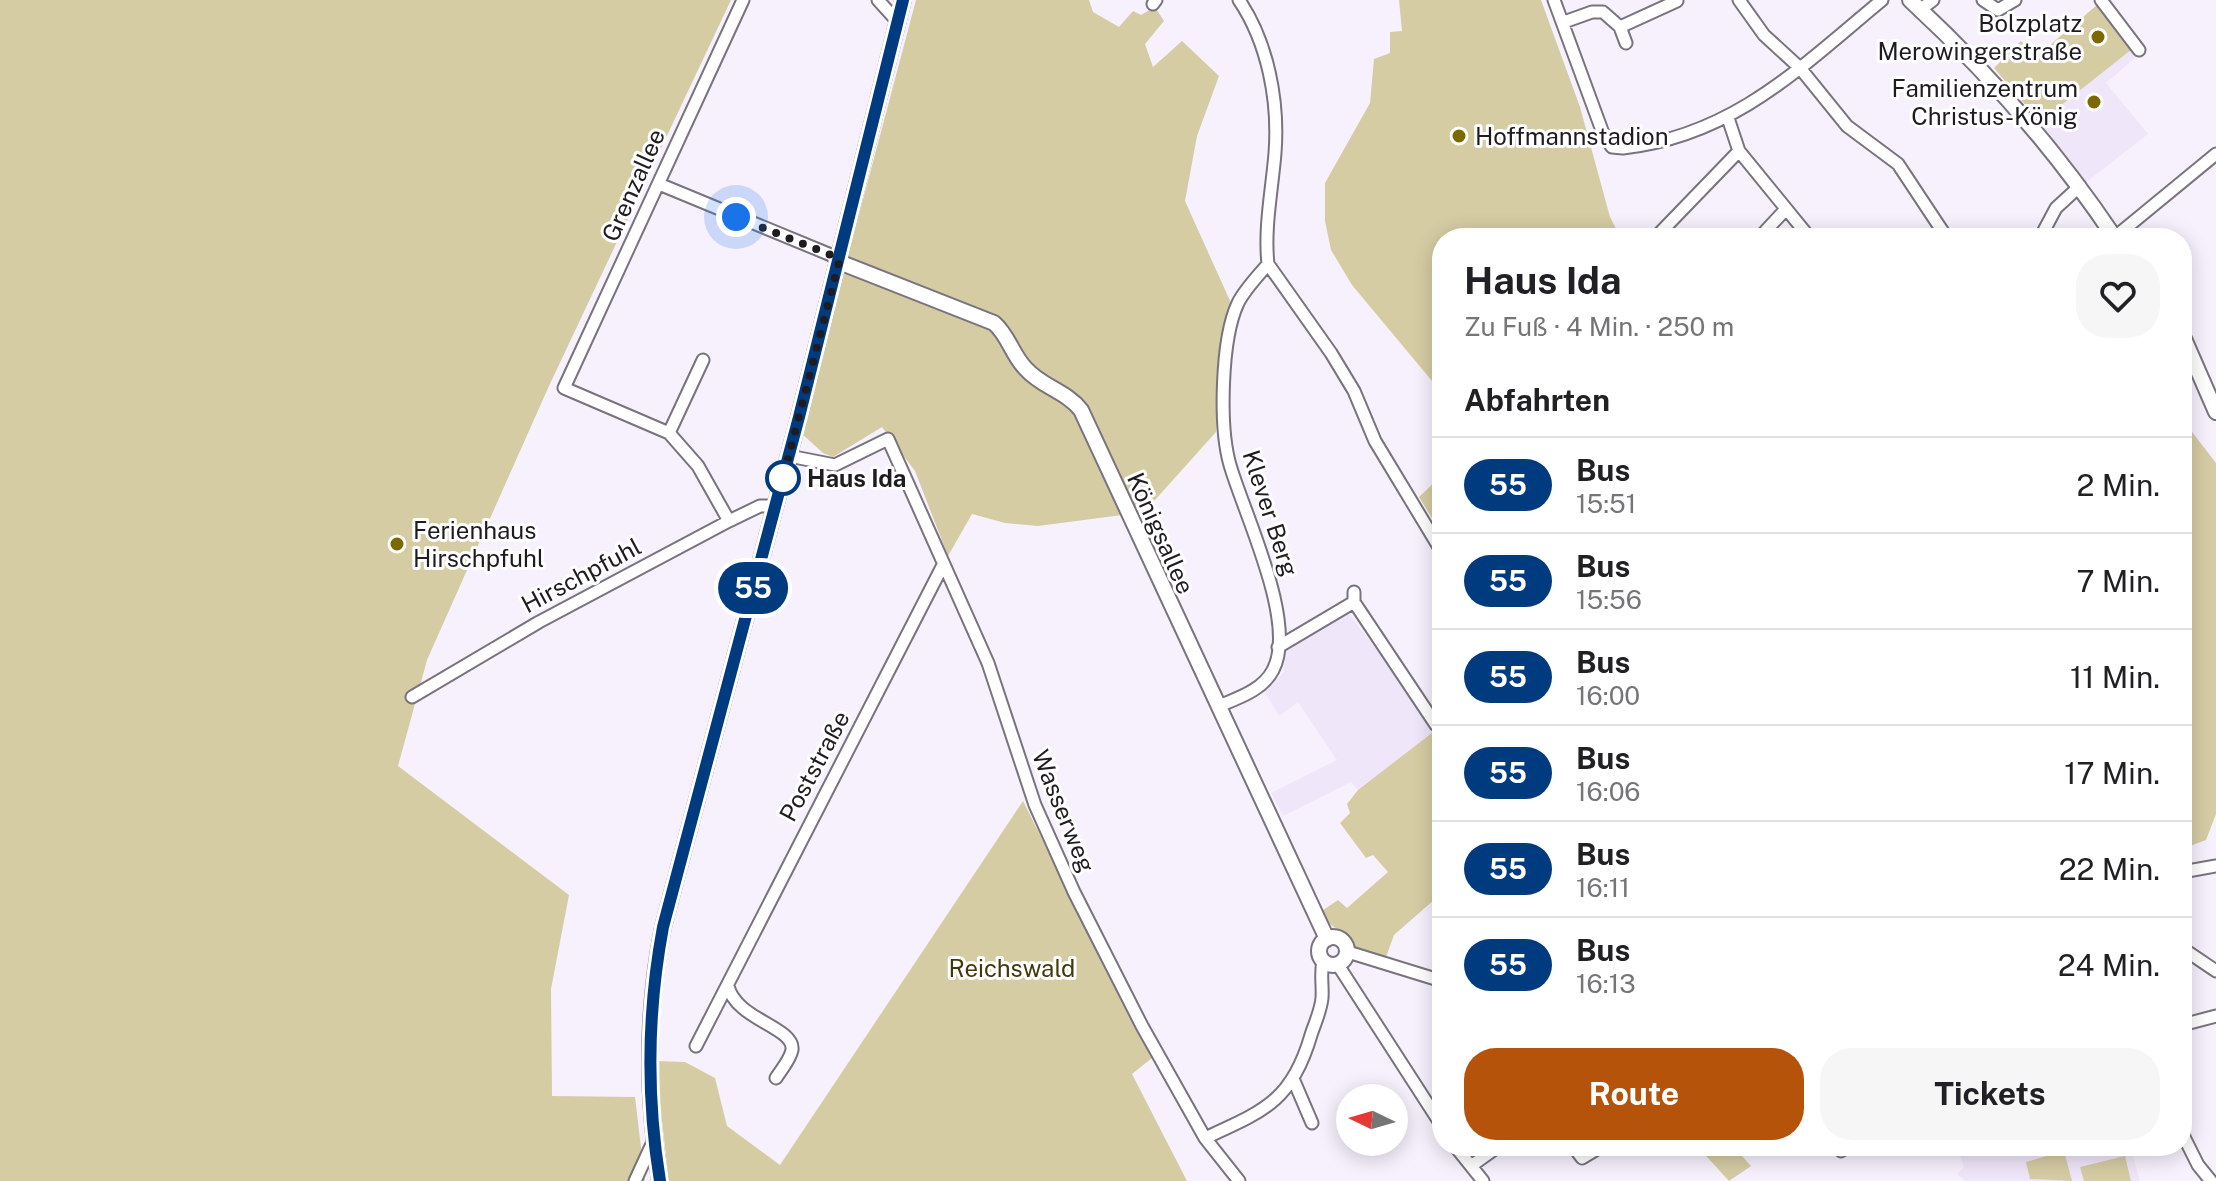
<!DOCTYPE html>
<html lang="de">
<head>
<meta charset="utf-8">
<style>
  :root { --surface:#fff; --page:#f6f6f6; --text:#202124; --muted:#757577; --line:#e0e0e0; --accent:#b45309 }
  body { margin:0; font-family:"Public Sans",sans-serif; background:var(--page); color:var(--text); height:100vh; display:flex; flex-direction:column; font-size:30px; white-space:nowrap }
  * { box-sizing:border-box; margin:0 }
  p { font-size:26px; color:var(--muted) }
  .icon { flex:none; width:44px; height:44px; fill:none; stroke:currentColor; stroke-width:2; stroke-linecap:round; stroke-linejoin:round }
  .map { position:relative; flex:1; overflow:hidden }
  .side { position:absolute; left:1432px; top:228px; width:760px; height:928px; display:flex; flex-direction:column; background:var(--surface); border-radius:32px; box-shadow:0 4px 20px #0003 }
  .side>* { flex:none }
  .badge { padding:0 16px; border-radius:26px; font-size:28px; line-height:52px }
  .needle { width:52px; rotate:275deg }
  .buttons { position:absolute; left:1336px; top:1084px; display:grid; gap:16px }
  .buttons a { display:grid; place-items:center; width:72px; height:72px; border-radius:50%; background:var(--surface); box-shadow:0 4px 20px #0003; font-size:40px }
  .you { position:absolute; width:40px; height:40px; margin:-20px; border:6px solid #fff; border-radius:50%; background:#1a73e8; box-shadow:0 0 0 12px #1a73e833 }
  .map>.badge { position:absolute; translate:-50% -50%; box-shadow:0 0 0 4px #fff }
  h2 { padding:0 32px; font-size:30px; line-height:72px }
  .round { display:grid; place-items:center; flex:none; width:84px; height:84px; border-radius:32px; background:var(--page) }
  .head { display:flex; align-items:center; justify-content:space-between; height:136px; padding:0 32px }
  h1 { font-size:38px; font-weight:700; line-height:60px }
  .action { display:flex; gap:16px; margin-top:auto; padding:16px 32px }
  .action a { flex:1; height:92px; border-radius:32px; background:var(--accent); color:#fff; font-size:32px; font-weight:700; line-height:92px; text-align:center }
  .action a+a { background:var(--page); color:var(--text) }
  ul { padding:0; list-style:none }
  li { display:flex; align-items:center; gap:24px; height:96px; padding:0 32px; border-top:2px solid var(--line) }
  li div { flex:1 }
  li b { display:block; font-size:30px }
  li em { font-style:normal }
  li .badge { min-width:88px; font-weight:700; text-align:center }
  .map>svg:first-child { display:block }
  .built { fill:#efe6f9 }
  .green { fill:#d5cca4 }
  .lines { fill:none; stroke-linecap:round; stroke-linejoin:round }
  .street-casing { stroke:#78737d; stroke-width:15 }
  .secondary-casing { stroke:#78737d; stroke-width:18 }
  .street { stroke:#fff; stroke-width:11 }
  .secondary { stroke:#fff; stroke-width:14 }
  .line-casing { stroke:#fff; stroke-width:18 }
  .line { stroke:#003b80; stroke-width:12 }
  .walk { stroke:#1e1c20; stroke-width:8; stroke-dasharray:0 14.4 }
  .poi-dot { fill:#7b6900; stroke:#fff; stroke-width:3 }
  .stop-dot { fill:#fff; stroke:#003b80; stroke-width:4 }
  .labels { text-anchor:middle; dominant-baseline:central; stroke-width:6; stroke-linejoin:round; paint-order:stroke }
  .poi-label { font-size:24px; fill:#1e1c20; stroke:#fff; text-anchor:end }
  .street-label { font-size:24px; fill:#1e1c20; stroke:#fff }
  .stop-label { font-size:24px; font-weight:bold; fill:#1e1c20; stroke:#fff; text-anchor:start }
  .park-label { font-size:24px; fill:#41390c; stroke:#fff }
</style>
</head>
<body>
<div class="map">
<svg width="2216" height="1181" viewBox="0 0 2216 1181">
  <rect width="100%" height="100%" fill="#f7f1fd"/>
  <path class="built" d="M2131 50 2136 57 2106 83 2148 134 2085 183 2040 122Z
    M1344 614H1349L1437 729 1358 790 1351 782 1283 816 1271 793 1337 760 1298 702 1279 716 1265 692 1283 673 1287 648Z
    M1957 1146H2130L2140 1181H1965L1957 1174 1964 1167Z"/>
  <path class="green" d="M0 0H731L549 386 427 660 398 766 569 895 551 989 552 1096 635 1097 645 1181H0Z
    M916 0H1089L1093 12 1119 27 1133 11 1141 15 1155 7 1164 21 1145 44 1153 67 1182 41 1219 76 1197 136 1185 201 1231 303 1221 339 1216 432 1155 500 1122 515 1038 526 1005 523 972 514 948 556 915 471 882 427 833 457 823 453 801 433Z
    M1399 0H1541L1580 107 1610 217 1621 238H1442V422L1437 387 1352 285 1331 250 1325 221V183L1370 103 1374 59 1390 53V32L1402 31Z
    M2097 5 2131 50 2040 122 1994 68 2021 41 2036 57Z
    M2182 419 2216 463V814L2206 840 2182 849Z
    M1442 475V534L1419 497Z
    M1442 721V893L1394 935 1386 957 1355 949C1348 931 1330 930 1320 912L1338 900 1347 908 1388 872 1373 855 1366 858 1340 823 1350 813 1347 804 1358 790 1437 729Z
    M1023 801 1152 1058 1132 1074 1187 1181H669L655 1061 685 1062 715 1078 727 1126 780 1165Z
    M1697 1146H1733L1751 1166 1729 1181Z
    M2064 1151 2072 1181 2030 1179 2026 1162Z
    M2125 1156 2131 1181H2084L2080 1167Z"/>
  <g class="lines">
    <g class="street-casing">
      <path id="street" d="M878 0 898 22
        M1239 0C1268 43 1279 101 1275 153 1272 190 1264 228 1268 264L1331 353 1354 391 1375 441 1442 552
        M1554 0 1604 136 1612 147 1623 148C1733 136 1801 67 1882 0
        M1739 0 1764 35 1800 68 1847 126 1898 164 1947 238
        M1983 0 1998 10 2015 0
        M2101 0 2139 50
        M1153 4 1156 0
        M1921 9 1933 0
        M1564 22 1592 12H1603L1620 27 1626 43
        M1620 27 1677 1
        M1728 118 1739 151 1810 238
        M659 184 831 255 839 262
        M2115 237 2216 154
        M1655 238 1739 151
        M1759 238 1786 209
        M2040 238 2056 208 2080 186
        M669 433 703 360
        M789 456 835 465 888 439 988 663 1035 805 1074 892 1142 1026 1205 1138 1239 1181
        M729 521 698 466 669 433 564 388 743 0
        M1354 602 1436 725
        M1278 647 1354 602V592
        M412 697 539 622 729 521 760 506H776
        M1219 706C1238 698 1263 690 1273 670 1298 623 1244 514 1230 465 1219 427 1221 339 1238 303 1245 289 1258 276 1268 264
        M2182 872 2216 866
        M2182 948 2216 971
        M1348 952 1442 981
        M1338 965 1442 1126
        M728 986C736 1020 795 1027 792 1050 790 1060 781 1070 776 1078
        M2182 1025 2216 1016
        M696 1046 942 567
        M1294 1081 1312 1123
        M2182 1133 2198 1165 2211 1181
        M1205 1138C1264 1111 1292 1101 1311 1035 1315 1023 1321 1010 1322 998 1323 985 1320 975 1323 961
        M1455 1146 1483 1181
        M1573 1146 1582 1158 1602 1146
        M1841 1151 1848 1146
        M1471 1166 1499 1146
        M635 1181 653 1142"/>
    </g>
    <g class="secondary-casing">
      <path id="secondary" d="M1910 0C1988 72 2056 150 2115 238
        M839 262 994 323C1009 336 1012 355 1026 369 1042 387 1066 391 1081 410L1327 939
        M2182 334 2216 412
        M1319 951a14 14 0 1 1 28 0a14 14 0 1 1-28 0Z
        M660 1181C646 1095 646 1013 663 927L799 417 903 0"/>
    </g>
    <use href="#street" class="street"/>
    <use href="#secondary" class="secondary"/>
  </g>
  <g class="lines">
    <g class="line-casing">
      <path id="line" d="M660 1181C646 1095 647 1013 663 927L799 417 903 0"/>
    </g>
    <use href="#line" class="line"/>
    <path class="walk" d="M736 217 831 255 839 262 783 478"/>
  </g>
  <g class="poi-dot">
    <circle cx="2098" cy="37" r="8"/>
    <circle cx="2094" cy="102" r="8"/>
    <circle cx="1459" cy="136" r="8"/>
    <circle cx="397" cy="544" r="8"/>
  </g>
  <circle class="stop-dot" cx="783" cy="478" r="16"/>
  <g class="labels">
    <g class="poi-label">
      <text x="2082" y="23">Bolzplatz<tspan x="2082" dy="28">Merowingerstraße</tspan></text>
      <text x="2078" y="88">Familienzentrum<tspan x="2078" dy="28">Christus-König</tspan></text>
      <text x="1475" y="136" text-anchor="start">Hoffmannstadion</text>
      <text x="413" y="530" text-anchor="start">Ferienhaus<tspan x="413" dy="28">Hirschpfuhl</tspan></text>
    </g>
    <g class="street-label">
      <text transform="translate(633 185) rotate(-66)">Grenzallee</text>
      <text transform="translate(1271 513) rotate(72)">Klever Berg</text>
      <text transform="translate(1161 533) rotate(66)">Königsallee</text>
      <text transform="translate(581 575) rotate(-28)">Hirschpfuhl</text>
      <text transform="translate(814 766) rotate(-62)">Poststraße</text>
      <text transform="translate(1064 811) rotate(68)">Wasserweg</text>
    </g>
    <g class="stop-label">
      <text x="807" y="478">Haus Ida</text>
    </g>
    <g class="park-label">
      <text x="1012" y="968">Reichswald</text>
    </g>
  </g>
</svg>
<div class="buttons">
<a><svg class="needle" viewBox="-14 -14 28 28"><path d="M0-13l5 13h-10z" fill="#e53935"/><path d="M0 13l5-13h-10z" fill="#757577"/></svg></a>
</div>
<div class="you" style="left:736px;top:217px"></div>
<b class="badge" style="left:753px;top:588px;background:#003b80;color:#fff">55</b>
<section class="side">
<div class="head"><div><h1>Haus Ida</h1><p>Zu Fuß · 4 Min. · 250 m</p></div><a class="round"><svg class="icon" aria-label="heart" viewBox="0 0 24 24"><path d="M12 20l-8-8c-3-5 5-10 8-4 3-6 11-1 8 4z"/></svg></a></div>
<h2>Abfahrten</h2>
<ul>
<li><span class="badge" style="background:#003b80;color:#fff">55</span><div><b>Bus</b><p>15:51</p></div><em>2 Min.</em></li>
<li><span class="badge" style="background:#003b80;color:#fff">55</span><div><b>Bus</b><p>15:56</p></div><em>7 Min.</em></li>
<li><span class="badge" style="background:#003b80;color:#fff">55</span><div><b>Bus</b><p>16:00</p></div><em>11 Min.</em></li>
<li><span class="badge" style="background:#003b80;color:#fff">55</span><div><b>Bus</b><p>16:06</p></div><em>17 Min.</em></li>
<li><span class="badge" style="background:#003b80;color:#fff">55</span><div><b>Bus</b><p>16:11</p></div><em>22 Min.</em></li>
<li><span class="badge" style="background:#003b80;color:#fff">55</span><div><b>Bus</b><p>16:13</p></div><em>24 Min.</em></li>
</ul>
<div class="action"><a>Route</a><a>Tickets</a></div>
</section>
</div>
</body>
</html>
